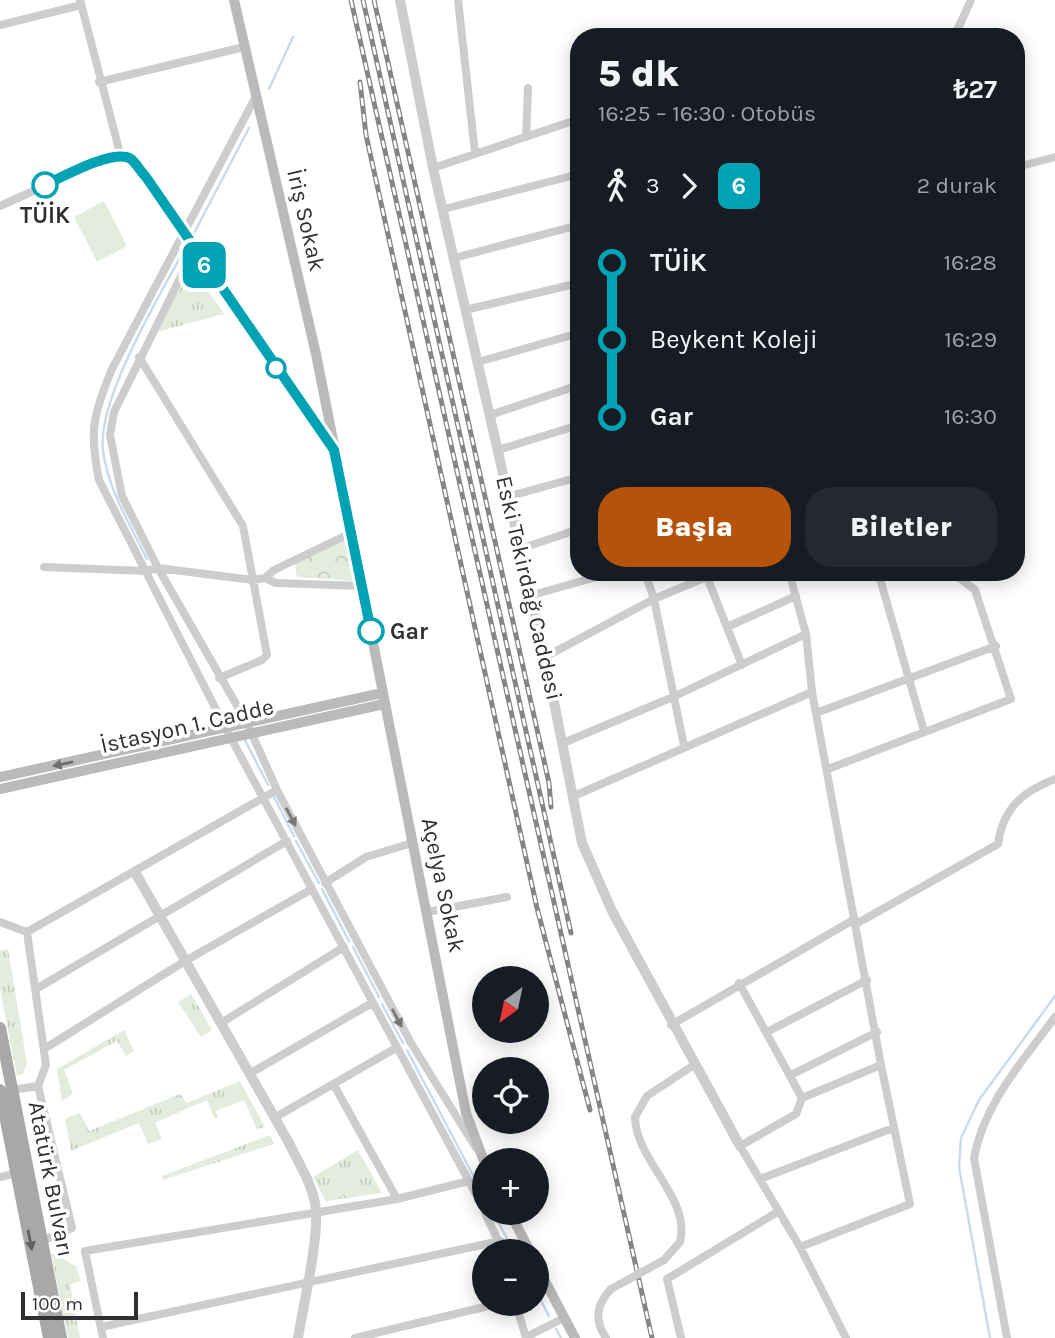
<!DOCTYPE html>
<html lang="tr">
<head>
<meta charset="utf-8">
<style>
  :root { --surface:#171b24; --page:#242831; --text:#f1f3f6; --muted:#9ea1a6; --accent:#b45309 }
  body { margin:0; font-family:Karla,sans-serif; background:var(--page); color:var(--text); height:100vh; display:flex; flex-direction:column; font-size:26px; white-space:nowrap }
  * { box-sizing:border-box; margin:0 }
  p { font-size:23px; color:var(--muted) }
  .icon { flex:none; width:38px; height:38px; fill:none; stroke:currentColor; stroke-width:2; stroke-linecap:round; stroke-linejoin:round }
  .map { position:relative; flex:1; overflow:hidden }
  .details { position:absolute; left:570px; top:28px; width:455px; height:553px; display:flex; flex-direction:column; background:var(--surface); border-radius:28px; box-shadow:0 4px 18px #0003 }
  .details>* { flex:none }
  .badge { padding:0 14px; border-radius:10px; font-size:24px; line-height:46px }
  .needle { width:46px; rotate:213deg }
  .tools { position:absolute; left:472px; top:966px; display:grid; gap:14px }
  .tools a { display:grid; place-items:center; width:77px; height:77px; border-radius:50%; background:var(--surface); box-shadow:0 4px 18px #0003; font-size:35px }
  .scale { position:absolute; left:21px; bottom:18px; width:117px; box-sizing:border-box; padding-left:7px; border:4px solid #303030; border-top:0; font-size:19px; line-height:24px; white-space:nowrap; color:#303030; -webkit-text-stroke:5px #fff; paint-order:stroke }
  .map>.badge { position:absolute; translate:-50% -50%; box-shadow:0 0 0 4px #fff }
  .legs { display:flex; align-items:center; gap:10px; height:77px; padding:0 28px; font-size:23px }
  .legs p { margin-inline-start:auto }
  .head { display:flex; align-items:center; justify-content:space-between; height:119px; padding:0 28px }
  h1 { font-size:38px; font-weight:800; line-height:52px }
  .button { display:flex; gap:14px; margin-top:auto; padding:14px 28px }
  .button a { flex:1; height:80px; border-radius:28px; background:var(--accent); color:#fff; font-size:28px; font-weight:800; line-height:80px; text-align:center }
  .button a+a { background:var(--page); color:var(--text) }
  ul { padding:0 28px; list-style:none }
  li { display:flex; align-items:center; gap:24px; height:77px; font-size:26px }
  li i { display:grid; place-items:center; width:10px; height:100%; margin:0 9px; background:currentColor }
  li i::after { content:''; width:18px; height:18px; margin:-9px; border:5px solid; border-radius:50%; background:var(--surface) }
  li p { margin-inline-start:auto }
  li:first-child i { background:linear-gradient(#0000 50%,currentColor 0) }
  li:last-child i { background:linear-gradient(currentColor 50%,#0000 0) }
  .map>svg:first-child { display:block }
  .grass { fill:url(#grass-tufts) }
  .forest { fill:url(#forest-crowns) }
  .garden { fill:#e4eddd }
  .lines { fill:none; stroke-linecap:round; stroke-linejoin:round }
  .stream { stroke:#cadbed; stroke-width:2.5 }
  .minor { stroke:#cdcdcd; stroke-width:8 }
  .tertiary { stroke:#cdcdcd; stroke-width:10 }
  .secondary { stroke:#bababa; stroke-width:10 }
  .primary { stroke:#a8a8a8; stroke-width:12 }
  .rail-casing { stroke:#858585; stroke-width:5 }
  .rail { stroke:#fff; stroke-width:2.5; stroke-dasharray:8; stroke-linecap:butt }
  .minor-bridge { stroke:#cdcdcd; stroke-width:8 }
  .oneway { fill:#6e6e6e }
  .oneway2 { fill:#777 }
  .oneway3 { fill:#606060 }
  .line-1-casing { stroke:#fff; stroke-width:16 }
  .line-1 { stroke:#00a3b4; stroke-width:10 }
  .stop-1-dot { fill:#fff; stroke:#00a3b4; stroke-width:3.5 }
  .labels { text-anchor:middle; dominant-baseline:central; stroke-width:7; stroke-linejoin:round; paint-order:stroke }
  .stop-label { font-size:23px; font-weight:bold; fill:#303030; stroke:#fff }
  .street-label { font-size:23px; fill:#303030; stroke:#fff }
</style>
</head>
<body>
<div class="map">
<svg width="1055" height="1338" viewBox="0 0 1055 1338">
  <defs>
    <pattern id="grass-tufts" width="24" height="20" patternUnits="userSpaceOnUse" patternTransform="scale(1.75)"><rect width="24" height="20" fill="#e4eddd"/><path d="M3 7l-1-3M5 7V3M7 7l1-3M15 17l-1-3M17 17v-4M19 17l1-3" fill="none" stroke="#c4ccbe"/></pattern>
    <pattern id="forest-crowns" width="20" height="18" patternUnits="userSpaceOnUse" patternTransform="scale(1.75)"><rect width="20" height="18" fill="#e4eddd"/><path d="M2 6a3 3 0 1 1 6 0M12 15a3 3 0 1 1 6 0" fill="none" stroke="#c4ccbe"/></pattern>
  </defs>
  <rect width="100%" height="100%" fill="#fff"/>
  <path class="grass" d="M189 278 202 282 224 314 153 333 185 280Z
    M8 949 27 1063 23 1074 17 1076 0 989V951Z
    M191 994 212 1030 201 1037 178 1002Z
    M124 1030 134 1051 126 1056 117 1041 64 1070 73 1094 62 1101 57 1069Z
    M240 1081 265 1127 257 1129 244 1100 216 1111 218 1117 215 1119 207 1100 155 1123 162 1139 148 1144 139 1123 71 1151 65 1119 80 1113 89 1131 180 1094 187 1103Z
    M270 1135 274 1144 163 1180 162 1176Z
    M358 1150 382 1193 326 1201 313 1177Z
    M51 1253 76 1266 81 1281 70 1284 80 1338H68Z"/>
  <path class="forest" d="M345 539 353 581 297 577 294 562Z"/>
  <path class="garden" d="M104 201 127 246 97 262 74 217Z"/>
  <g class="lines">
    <path class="stream" d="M269 89 293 37
      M191 239 249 128
      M147 559C130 525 108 489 103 451 96 401 162 291 187 245
      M245 740 268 785
      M274 797 294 836
      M296 841 319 883
      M322 889 349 941
      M353 947 379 997
      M382 1004 403 1043
      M407 1050 485 1198
      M493 1213 514 1251
      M539 1297 549 1316
      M556 1329 561 1338
      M990 1338 959 1167 961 1138 979 1100 1055 996"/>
    <path class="minor" d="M80 0 121 157
      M458 0 475 153
      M0 25 81 5
      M954 37 971 0
      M99 82 244 47
      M255 98 112 369C93 415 89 431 99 480L226 729 485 1211
      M526 137 528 88
      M1017 167 1055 157
      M433 168 579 119
      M0 206 107 158 130 159 334 450
      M444 209 579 174
      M194 250 114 412 110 435 122 496 158 568 247 723 277 790 411 1043 476 1148
      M454 258 579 225
      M184 273H209
      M465 310 579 283
      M139 357 243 526 267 655 262 660 219 678
      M478 362 579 333
      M490 415 579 385
      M498 450 579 425
      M507 497 579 477
      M520 549 579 529
      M44 567 146 571 158 568 253 580 265 578 276 583 362 586
      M645 572 654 599 684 746
      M789 572 806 634 812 692 881 1065 910 1204 800 1247
      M878 572 924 731
      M707 577 742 665
      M265 578 274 570 351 533
      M529 596 614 572
      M727 627 796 596
      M545 657 654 599 718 572
      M816 713 996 646
      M563 743 673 697 806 634
      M828 769 1011 699 975 590 952 572
      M574 796 812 692
      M325 883 366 857 412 843
      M427 912 507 897
      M0 922 27 932
      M856 924 998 844C1003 808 1022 792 1055 779
      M27 932 277 790
      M739 983 802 1098 796 1114 740 1146 800 1247 846 1338
      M36 989 287 841
      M221 1023 344 947
      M671 1025 855 919
      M767 1032 867 980
      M44 1049 185 961 312 889
      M249 1074 372 1003
      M791 1075 877 1032
      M334 1085 397 1199
      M38 1086 72 1228 42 1241
      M12 1090 38 1086 46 1065 27 932
      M802 1098 881 1065
      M274 1118 396 1048
      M0 1177 16 1173
      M760 1179 893 1128
      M485 1213 503 1251
      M664 1260 680 1242C691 1197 636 1162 635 1117L647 1096 694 1065
      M516 1304 526 1338
      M101 1327 500 1241
      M526 1337 564 1318
      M103 1338 85 1251 397 1199 469 1181
      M355 1338 497 1304
      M606 1338C594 1320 596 1305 611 1289
      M681 1338 667 1279 779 1211
      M1007 1338 974 1158C984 1103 1023 1061 1055 1017"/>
    <path class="tertiary" d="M400 0 433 168 545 657 582 843 613 913 740 1146
      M135 872 289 1143C298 1162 311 1182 315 1203 321 1231 303 1306 298 1338"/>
    <path class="secondary" d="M234 0 316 354 466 1113 485 1164
      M0 777 382 693
      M0 789 384 704
      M510 1213 530 1251
      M537 1266 575 1338"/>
    <path class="primary" d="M0 1028 61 1338
      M0 1090 49 1338"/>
    <g class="rail-casing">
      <path id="rail" d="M351 0 652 1338
        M363 0 571 933
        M374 0 549 783 551 807
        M360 82 366 135 537 908 590 1110"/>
    </g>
    <use href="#rail" class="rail"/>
    <path class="minor-bridge" d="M611 1289 664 1260"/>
  </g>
  <defs><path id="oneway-solid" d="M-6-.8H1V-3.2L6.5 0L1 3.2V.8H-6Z" transform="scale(1.75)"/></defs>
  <use class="oneway" href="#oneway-solid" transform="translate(63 764) rotate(168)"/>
  <g class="oneway2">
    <use href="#oneway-solid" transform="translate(291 817) rotate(62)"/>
    <use href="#oneway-solid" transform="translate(397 1018) rotate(62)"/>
  </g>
  <use class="oneway3" href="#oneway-solid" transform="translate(30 1240) rotate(79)"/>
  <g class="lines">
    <g class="line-1-casing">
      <path id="line-1" d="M45 185C63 177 114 148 131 159 136 163 141 172 146 177L334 450 371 631"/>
    </g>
    <use href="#line-1" class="line-1"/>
  </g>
  <g class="stop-1-dot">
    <circle cx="45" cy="185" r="12"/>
    <circle cx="276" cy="368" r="9"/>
    <circle cx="371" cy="631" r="12"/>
  </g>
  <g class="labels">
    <g class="stop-label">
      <text x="45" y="215">TÜİK</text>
      <text x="390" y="631" text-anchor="start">Gar</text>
    </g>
    <g class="street-label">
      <text transform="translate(306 220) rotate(77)">İriş Sokak</text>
      <text transform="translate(529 588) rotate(77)">Eski Tekirdağ Caddesi</text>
      <text transform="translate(187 726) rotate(-13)">İstasyon 1. Cadde</text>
      <text transform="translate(443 885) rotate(78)">Açelya Sokak</text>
      <text transform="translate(51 1179) rotate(79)">Atatürk Bulvarı</text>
    </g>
  </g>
</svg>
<div class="tools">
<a><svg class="needle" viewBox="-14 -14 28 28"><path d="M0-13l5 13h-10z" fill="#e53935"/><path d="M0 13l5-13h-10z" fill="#9ea1a6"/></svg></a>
<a><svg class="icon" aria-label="locate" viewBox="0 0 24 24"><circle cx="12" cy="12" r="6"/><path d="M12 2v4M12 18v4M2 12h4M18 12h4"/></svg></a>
<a>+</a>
<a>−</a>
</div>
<div class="scale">100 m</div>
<b class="badge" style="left:204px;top:265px;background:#00a3b4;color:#fff">6</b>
<section class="details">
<div class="head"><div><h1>5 dk</h1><p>16:25 – 16:30 · Otobüs</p></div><b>₺27</b></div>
<div class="legs"><svg class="icon" aria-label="walk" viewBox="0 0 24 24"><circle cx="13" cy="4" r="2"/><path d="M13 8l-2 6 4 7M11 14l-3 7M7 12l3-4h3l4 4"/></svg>3<svg class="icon" aria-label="forward" viewBox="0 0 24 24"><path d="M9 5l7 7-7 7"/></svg><b class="badge" style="background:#00a3b4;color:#fff">6</b><p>2 durak</p></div>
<ul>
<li><i style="color:#00a3b4"></i><b>TÜİK</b><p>16:28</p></li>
<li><i style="color:#00a3b4"></i><span>Beykent Koleji</span><p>16:29</p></li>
<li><i style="color:#00a3b4"></i><b>Gar</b><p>16:30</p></li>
</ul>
<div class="button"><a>Başla</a><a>Biletler</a></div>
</section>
</div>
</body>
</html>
